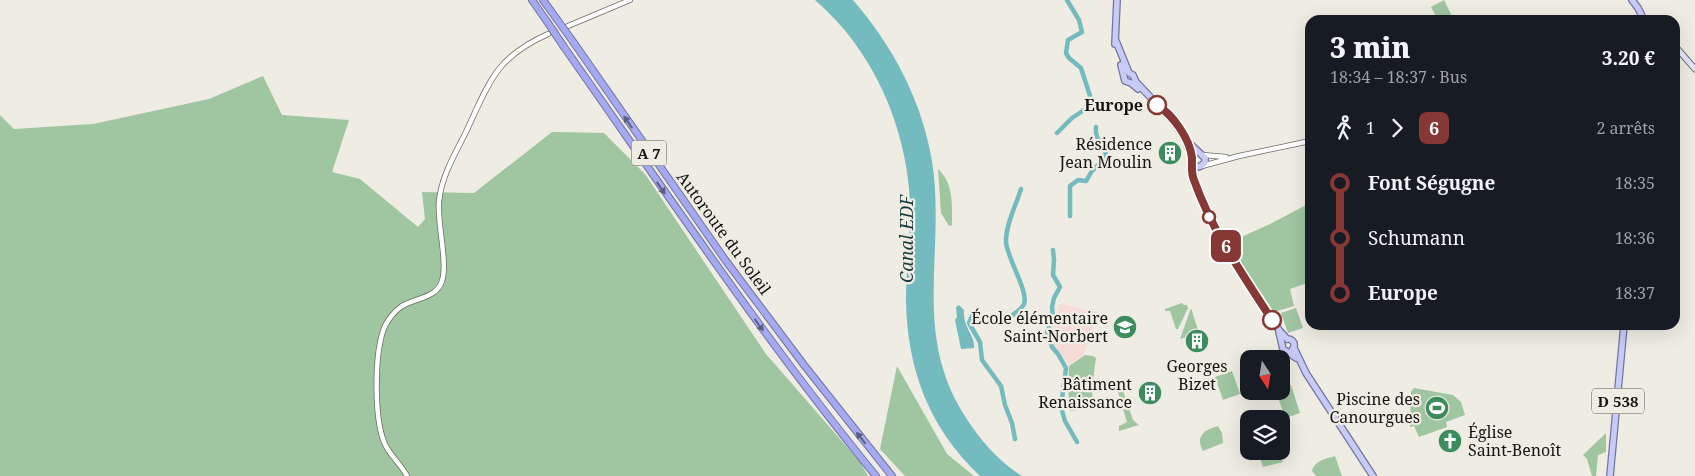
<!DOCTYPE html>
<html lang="fr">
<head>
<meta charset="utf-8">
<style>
  :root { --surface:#171b24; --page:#242831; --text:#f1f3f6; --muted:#9ea1a6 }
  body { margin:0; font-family:"Noto Serif",serif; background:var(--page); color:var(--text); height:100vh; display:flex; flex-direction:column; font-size:19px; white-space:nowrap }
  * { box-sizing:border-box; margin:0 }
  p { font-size:16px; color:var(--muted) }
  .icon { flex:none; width:28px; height:28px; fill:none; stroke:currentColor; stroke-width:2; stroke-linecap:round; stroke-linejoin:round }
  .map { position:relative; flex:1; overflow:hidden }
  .panel { position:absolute; left:1305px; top:15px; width:375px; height:315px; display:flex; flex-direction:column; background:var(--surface); border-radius:15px; box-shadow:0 5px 20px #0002 }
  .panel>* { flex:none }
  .badge { padding:0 10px; border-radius:8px; font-size:18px; line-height:32px }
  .needle { width:32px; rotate:168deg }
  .tools { position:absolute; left:1240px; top:350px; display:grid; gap:10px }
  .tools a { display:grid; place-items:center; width:50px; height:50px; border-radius:10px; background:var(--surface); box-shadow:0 5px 20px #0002; font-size:25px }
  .map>.badge { position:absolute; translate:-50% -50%; box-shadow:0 0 0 2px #fff }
  .legs { display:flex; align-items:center; gap:8px; height:55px; padding:0 25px; font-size:16px }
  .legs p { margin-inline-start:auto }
  .summary { display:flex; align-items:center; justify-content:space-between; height:85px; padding:0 25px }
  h1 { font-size:28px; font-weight:800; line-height:38px }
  ul { padding:0 25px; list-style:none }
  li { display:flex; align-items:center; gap:18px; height:55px; font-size:19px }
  li i { display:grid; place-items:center; width:8px; height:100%; margin:0 6px; background:currentColor }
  li i::after { content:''; width:12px; height:12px; margin:-6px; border:4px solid; border-radius:50%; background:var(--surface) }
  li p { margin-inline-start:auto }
  li:first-child i { background:linear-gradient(#0000 50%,currentColor 0) }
  li:last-child i { background:linear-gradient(currentColor 50%,#0000 0) }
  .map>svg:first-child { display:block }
  .industrial { fill:#f6dbd7 }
  .green { fill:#9fc5a1 }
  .water { fill:#74bbc0 }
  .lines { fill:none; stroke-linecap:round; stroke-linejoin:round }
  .canal { stroke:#74bbc0; stroke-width:4.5 }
  .tertiary-tunnel { stroke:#ceccc4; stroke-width:4.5; stroke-dasharray:4.5 2; stroke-linecap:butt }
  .tertiary-casing { stroke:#6d6a63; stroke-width:6 }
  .secondary-casing { stroke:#6d6a63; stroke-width:7 }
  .primary-casing { stroke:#7275a2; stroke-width:8 }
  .motorway-casing { stroke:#7275a2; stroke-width:8 }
  .tertiary { stroke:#fff; stroke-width:4.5 }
  .secondary { stroke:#e4e5fa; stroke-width:5 }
  .primary { stroke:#c8cbf6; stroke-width:5.5 }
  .motorway { stroke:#a4a9f0; stroke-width:6 }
  .motorway-bridge-casing { stroke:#7275a2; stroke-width:8; stroke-linecap:butt }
  .motorway-bridge { stroke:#a4a9f0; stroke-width:6 }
  .oneway { fill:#5d5f81 }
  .line-1-casing { stroke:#fff; stroke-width:11 }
  .line-1 { stroke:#863835; stroke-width:8 }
  .stop-1-dot { fill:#fff; stroke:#863835; stroke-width:2.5 }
  .labels { text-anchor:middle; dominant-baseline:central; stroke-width:4.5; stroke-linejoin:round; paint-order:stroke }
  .shield { fill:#efece3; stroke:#575651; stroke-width:1 }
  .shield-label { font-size:15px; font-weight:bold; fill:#161512 }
  .stop-label { font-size:16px; font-weight:bold; fill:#161512; stroke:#efece3; text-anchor:end }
  .poi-label { font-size:16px; fill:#161512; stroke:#efece3; text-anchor:end }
  .street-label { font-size:16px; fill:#161512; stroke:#efece3 }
  .water-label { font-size:18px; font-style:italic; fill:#193c3e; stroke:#efece3 }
</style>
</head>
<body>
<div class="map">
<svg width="1695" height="476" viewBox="0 0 1695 476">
  <rect width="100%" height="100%" fill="#efece3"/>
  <path class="industrial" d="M1060 304 1097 312 1084 354 1069 365 1054 346 1052 333Z"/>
  <path class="green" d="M1444 0 1454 20H1438L1431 7Z
    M263 76 282 115 349 120 332 172 360 179 418 227 425 219 422 192 474 193 552 132 604 133 645 174 766 354 860 462 868 476H0V115L14 129 93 124 209 99Z
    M938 169C954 184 952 204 952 225L949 226 941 213Z
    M1310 203V282L1290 289 1294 306 1274 312 1228 243 1270 224Z
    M1182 303 1184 305H1187L1188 308 1178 329H1176L1170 311H1165V309Z
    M1191 308 1199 333 1180 339Z
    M1296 308 1303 328 1288 333 1281 313Z
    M1085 355 1093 356 1096 358 1092 388 1093 408 1070 411 1068 389 1069 366Z
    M897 366 947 454 974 476H905L880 449Z
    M1232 371 1240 394 1223 400 1215 377Z
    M1291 385 1300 413 1285 418 1276 391H1281V388Z
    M1124 388 1126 390 1123 391 1133 420 1139 425 1119 431V426L1127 422 1118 392H1114L1116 390Z
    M1414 388 1453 395 1461 402 1465 415 1446 422 1447 427 1419 437 1414 426 1410 427 1411 392Z
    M1218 426 1222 433 1223 443 1203 451C1195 436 1204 430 1218 426Z
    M1606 433V452L1598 455 1596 476H1592L1587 459 1583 455Z
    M1258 451H1279L1283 462 1263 467Z
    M1335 456 1342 476H1316L1312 471C1315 460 1326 459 1335 456Z"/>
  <path class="water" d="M815 0H853C893 46 922 101 932 161 946 250 912 330 963 413 978 438 998 461 1022 476H980C929 428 907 369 906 300 906 267 911 234 910 201 906 125 873 50 815 0Z
    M959 305 964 310C963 329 975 334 974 348L961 349 955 320 957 317 956 307Z"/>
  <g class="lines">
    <path class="canal" d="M1057 133 1072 118 1087 108 1092 102 1081 68 1069 58 1066 53 1068 40 1082 32 1079 20 1067 0
      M1070 216V186L1078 180 1086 181C1089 177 1090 173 1093 170 1096 166 1102 163 1105 158 1109 148 1094 142 1096 127
      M1053 250 1054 260 1053 275 1060 287 1054 298 1052 307 1053 317 1047 332 1052 347 1058 354 1066 368 1061 407 1065 421 1077 442
      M1015 439 1012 423 1005 405 1001 386 982 360 980 342 969 323 972 316H975L1010 317C1015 313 1022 309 1024 304 1029 291 1006 257 1006 241 1006 224 1016 205 1021 189"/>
    <path class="tertiary-tunnel" d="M548 34 566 27"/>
    <g class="tertiary-casing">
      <path id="tertiary" d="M568 26 630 0
        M1203 155 1226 157
        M1202 166 1239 156 1310 141
        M407 476C401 464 389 455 384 442 374 416 374 351 385 326 389 318 395 311 402 306 415 298 437 298 442 281 448 262 437 224 439 202 441 177 455 154 466 132 476 111 485 87 499 69 512 53 530 42 548 34"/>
    </g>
    <g class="secondary-casing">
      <path id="secondary" d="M1675 46 1695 69"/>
    </g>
    <g class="primary-casing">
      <path id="primary" d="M1632 0 1638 8 1644 20
        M1116 41 1129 73 1133 75 1136 82 1173 121 1185 139 1192 158 1193 179 1213 224 1253 290 1279 330 1287 339
        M1115 44 1117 0
        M1121 65 1125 81 1131 83 1138 89
        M1188 142 1205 158V162L1201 166 1197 167 1192 164
        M1279 332 1283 349 1296 358
        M1287 339C1292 339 1295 342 1294 347L1292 350
        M1294 348 1306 373 1373 476
        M1610 476 1624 325"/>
    </g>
    <g class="motorway-casing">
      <path id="motorway" d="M532 0 548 23
        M543 0 556 18
        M574 43 726 261 804 365 892 476
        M564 47C666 192 764 339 876 476"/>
    </g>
    <use href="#tertiary" class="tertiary"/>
    <use href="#secondary" class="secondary"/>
    <use href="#primary" class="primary"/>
    <use href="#motorway" class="motorway"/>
    <g class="motorway-bridge-casing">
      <path id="motorway-bridge" d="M556 18 574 43
        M548 23 564 47"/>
    </g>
    <use href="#motorway-bridge" class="motorway-bridge"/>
  </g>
  <defs><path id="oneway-solid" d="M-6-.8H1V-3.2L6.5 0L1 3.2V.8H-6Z" transform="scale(1.25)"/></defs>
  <g class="oneway">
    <use href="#oneway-solid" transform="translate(628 122) rotate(-124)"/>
    <use href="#oneway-solid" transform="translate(661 188) rotate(55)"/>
    <use href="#oneway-solid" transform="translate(759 325) rotate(54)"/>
    <use href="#oneway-solid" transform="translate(861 438) rotate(-129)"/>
  </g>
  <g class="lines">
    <g class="line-1-casing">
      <path id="line-1" d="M1157 105C1173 115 1190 139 1192 158 1192 165 1191 174 1194 180 1212 231 1243 275 1272 320"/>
    </g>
    <use href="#line-1" class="line-1"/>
  </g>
  <defs>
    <g id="building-disc" transform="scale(1.25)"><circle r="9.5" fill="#3c8c5d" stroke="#efece3"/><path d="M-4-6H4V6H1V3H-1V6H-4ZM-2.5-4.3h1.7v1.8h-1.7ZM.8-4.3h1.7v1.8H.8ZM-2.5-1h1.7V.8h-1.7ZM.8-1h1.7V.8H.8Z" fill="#fff"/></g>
    <g id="school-disc" transform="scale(1.25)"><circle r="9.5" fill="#3c8c5d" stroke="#efece3"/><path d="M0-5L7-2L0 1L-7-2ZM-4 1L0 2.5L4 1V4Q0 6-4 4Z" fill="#fff"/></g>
    <g id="stadium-disc" transform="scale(1.25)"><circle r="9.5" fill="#3c8c5d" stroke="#efece3"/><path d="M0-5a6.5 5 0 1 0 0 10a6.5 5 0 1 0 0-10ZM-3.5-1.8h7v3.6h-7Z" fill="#fff"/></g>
    <g id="church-disc" transform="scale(1.25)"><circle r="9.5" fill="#3c8c5d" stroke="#efece3"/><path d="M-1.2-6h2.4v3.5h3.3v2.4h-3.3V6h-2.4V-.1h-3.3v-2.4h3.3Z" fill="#fff"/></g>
  </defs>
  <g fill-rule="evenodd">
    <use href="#building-disc" x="1170" y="153"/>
    <use href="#school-disc" x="1125" y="327"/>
    <use href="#building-disc" x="1197" y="341"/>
    <use href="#building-disc" x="1150" y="393"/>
    <use href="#stadium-disc" x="1437" y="408"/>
    <use href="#church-disc" x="1450" y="441"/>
  </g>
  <g class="stop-1-dot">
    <circle cx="1157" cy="105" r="9"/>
    <circle cx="1209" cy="217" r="6"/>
    <circle cx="1272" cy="320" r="9"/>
  </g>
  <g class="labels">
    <g class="shield">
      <rect x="631.5" y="140.5" width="35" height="25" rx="4"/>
      <rect x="1592" y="388.5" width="52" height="25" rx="4"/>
    </g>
    <g class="shield-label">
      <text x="649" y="153">A 7</text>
      <text x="1618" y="401">D 538</text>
    </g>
    <g class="stop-label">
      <text x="1143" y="105">Europe</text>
    </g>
    <g class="poi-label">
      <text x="1152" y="144">Résidence<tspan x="1152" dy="18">Jean Moulin</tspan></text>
      <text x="1108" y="318">École élémentaire<tspan x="1108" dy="18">Saint-Norbert</tspan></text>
      <text x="1197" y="366" text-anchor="middle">Georges<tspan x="1197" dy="18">Bizet</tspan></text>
      <text x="1132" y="384">Bâtiment<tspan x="1132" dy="18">Renaissance</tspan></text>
      <text x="1420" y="399">Piscine des<tspan x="1420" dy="18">Canourgues</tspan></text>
      <text x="1468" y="432" text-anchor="start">Église<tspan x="1468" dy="18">Saint-Benoît</tspan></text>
    </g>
    <g class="street-label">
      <text transform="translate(724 233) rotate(54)">Autoroute du Soleil</text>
    </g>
    <g class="water-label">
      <text transform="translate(906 239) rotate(-90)">Canal EDF</text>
    </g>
  </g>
</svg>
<div class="tools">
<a><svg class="needle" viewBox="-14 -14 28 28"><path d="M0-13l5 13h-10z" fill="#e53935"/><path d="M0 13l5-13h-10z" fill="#9ea1a6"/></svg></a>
<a><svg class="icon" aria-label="layers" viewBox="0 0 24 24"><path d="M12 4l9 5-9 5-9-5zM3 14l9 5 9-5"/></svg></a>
</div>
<b class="badge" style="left:1226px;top:246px;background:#863835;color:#fff">6</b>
<section class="panel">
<div class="summary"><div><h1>3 min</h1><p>18:34 – 18:37 · Bus</p></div><b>3.20 €</b></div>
<div class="legs"><svg class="icon" aria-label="walk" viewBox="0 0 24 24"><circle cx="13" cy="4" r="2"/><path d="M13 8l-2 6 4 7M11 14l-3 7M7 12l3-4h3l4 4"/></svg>1<svg class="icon" aria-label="forward" viewBox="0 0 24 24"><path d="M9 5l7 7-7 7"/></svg><b class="badge" style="background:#863835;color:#fff">6</b><p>2 arrêts</p></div>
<ul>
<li><i style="color:#863835"></i><b>Font Ségugne</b><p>18:35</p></li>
<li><i style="color:#863835"></i><span>Schumann</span><p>18:36</p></li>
<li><i style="color:#863835"></i><b>Europe</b><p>18:37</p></li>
</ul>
</section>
</div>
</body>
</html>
